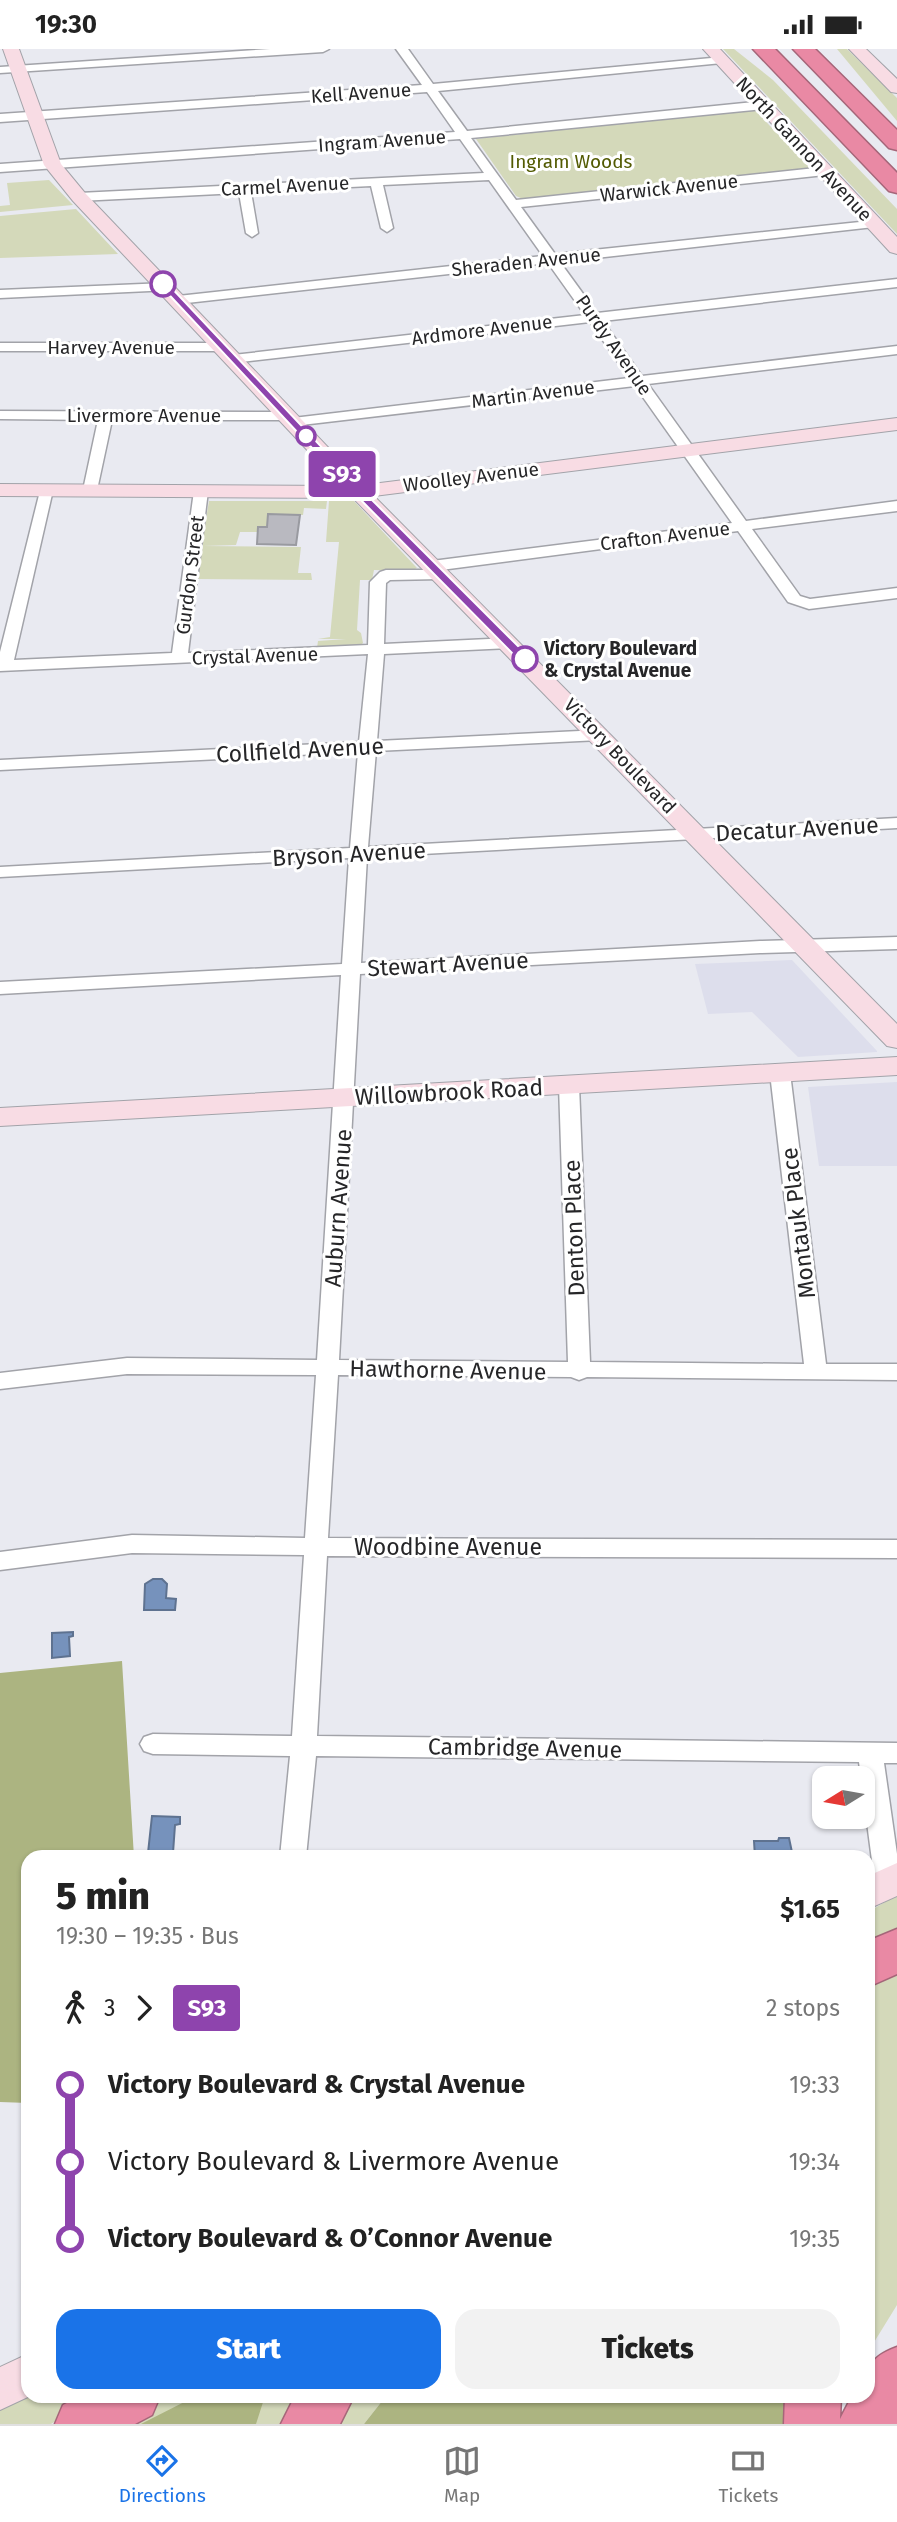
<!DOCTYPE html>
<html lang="en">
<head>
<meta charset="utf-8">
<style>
  :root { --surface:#fff; --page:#f2f2f2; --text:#222; --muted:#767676; --line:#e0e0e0; --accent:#1a73e8 }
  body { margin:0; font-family:"Fira Sans",sans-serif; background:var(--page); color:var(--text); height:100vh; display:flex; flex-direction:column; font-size:26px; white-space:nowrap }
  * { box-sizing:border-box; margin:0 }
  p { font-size:23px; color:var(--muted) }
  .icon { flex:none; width:38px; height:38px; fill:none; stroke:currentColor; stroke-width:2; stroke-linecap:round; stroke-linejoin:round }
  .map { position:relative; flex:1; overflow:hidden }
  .panel { position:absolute; left:21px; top:1801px; width:854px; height:553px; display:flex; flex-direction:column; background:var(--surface); border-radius:21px; box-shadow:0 2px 5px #0004 }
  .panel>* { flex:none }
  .badge { padding:0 14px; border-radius:5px; font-size:24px; line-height:46px }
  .needle { width:46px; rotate:259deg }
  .controls { position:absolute; left:812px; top:1717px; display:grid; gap:14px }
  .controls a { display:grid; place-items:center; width:63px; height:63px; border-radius:14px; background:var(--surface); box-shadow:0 2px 5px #0004; font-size:35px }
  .map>.badge { position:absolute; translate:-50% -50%; box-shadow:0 0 0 4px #fff }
  .legs { display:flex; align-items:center; gap:10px; height:77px; padding:0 35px; font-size:23px }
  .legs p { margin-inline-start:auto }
  .overview { display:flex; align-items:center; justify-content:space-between; height:119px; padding:0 35px }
  h1 { font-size:38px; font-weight:800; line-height:52px }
  .button { display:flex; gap:14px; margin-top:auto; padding:14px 35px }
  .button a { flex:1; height:80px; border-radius:21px; background:var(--accent); color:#fff; font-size:28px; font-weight:800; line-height:80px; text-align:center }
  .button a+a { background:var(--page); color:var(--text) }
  ul { padding:0 35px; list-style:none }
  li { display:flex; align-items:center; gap:24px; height:77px; font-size:26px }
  li i { display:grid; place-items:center; width:10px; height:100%; margin:0 9px; background:currentColor }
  li i::after { content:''; width:18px; height:18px; margin:-9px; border:5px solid; border-radius:50%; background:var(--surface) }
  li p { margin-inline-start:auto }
  li:first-child i { background:linear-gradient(#0000 50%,currentColor 0) }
  li:last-child i { background:linear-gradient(currentColor 50%,#0000 0) }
  .status { display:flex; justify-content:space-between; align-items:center; height:49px; padding:0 35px; background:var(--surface); direction:ltr }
  .status svg { height:19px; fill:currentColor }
  .menu { display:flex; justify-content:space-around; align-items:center; height:98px; border-top:2px solid var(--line); background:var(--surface); font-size:19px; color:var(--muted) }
  .menu a { display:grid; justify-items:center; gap:4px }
  .menu .selected { color:var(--accent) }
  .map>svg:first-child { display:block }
  .built { fill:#dddeec }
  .green { fill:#d4d9ba }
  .forest { fill:#acb481 }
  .water { fill:#7692bc; stroke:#5e7290; stroke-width:2 }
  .building { fill:#b9b9c0; stroke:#999aa0; stroke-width:2 }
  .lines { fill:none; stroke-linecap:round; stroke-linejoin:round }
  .street-casing { stroke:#a2a3a9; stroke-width:3 }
  .secondary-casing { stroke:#a2a3a9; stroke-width:2 }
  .highway-casing { stroke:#a56679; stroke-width:3 }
  .street { fill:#fff; fill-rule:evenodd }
  .secondary { fill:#f8dce4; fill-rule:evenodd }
  .highway { fill:#e989a4; fill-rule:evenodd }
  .line-1 { fill:#8e44ad; stroke:#fff; stroke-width:2 }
  .stop-1-dot { fill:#fff; stroke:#8e44ad; stroke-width:3.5 }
  .labels { text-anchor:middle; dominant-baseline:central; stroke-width:6; stroke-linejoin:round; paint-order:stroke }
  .far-street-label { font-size:19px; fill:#262628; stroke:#fff }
  .far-park-label { font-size:19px; fill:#535b03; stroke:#fff }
  .far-stop-label { font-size:19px; font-weight:bold; fill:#262628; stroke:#fff; text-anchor:start }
  .street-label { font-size:23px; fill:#262628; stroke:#fff }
</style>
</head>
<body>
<div class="status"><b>19:30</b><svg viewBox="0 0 49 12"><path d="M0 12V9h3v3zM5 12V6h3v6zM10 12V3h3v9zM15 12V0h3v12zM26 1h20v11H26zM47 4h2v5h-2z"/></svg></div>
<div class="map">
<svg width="897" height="2375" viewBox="0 0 897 2375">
  <rect width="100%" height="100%" fill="#e9eaf1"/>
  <path class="built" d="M792 911 877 1002V1003L798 1008 752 963 708 965 695 915Z
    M897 1033V1117H819L808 1038Z"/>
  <path class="green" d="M723 0H734L773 31 897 160V185Z
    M837 0H847L897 49V72Z
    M754 60 809 118 807 120 523 150 516 147 476 90Z
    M49 131 73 156 0 163V157L10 156 7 134Z
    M76 160 118 205 0 209V167Z
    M209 452H327L326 460 304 459 303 466 269 465 267 478 258 483H240L236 496 203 497 301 498 298 524H311L312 531 196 530Z
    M329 452H354L417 519 411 522 374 521 372 531H360L357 581 361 584 363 594 359 597 317 599 318 592 346 590H318L330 588 339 493H326Z
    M897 1846V1883L868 1900V1863Z
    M897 1915V2256L868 2303V1932Z
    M28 2345V2347H98L51 2375H0V2361Z
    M160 2347H313L297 2375H112Z
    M346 2347H386L364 2375H329Z"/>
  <path class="forest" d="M122 1612 134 1808H28V2054L0 2053V1624Z
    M196 2347H265L256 2375H141Z
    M386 2347H787L785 2375H364Z"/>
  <path class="water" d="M153 1530H162L167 1535 166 1549 176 1550 175 1561H144L145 1535Z
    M73 1583V1587L69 1588 70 1607 52 1609V1584Z
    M152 1767 180 1768V1775L175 1776 173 1804H148Z
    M779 1789H789L793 1808H755L754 1792H778Z"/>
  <path class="building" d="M268 465 300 466 296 496 257 495 258 478H267Z"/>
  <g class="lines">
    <g class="street-casing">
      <path id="street" d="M270 0H329L323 3 0 24V18Z
        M396 0H408L433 35 722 8 728 11 722 14 438 42 467 82 764 52 770 56 764 60 471 89 516 151 825 118 831 122 825 126 521 158 555 205 879 171V177L874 178 560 213 597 264 897 230V238L603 272 642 327 897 297V305L648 335 746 472 897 452V462L752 480 800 547 810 550 897 539V549L809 560 788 553 738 482 441 521 448 525 440 530 390 531 386 534 384 595 510 589 518 594 510 599 384 605 377 692 600 681 608 686 600 691 376 702 368 798 897 769V779L367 808 361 914 760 892 897 888V900L760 904 360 925 339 1311 568 1313 559 1036 562 1032H576L579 1036 590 1313 804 1315 770 1024 773 1020H787L790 1024 826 1315H897V1331L587 1328 579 1331 571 1328 338 1326 328 1489 897 1491V1509L327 1507 317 1687 897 1694V1714H884L897 1805V1842L888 1845 879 1842 875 1834 859 1713 316 1707 306 1808H280L290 1707 153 1705 144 1702 140 1695 144 1688 153 1685 292 1687 304 1506 132 1504 0 1521V1503L132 1486 305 1489 316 1326 127 1325 0 1340V1324L127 1309 317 1311 341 926 0 945V933L342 915 349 809 0 828V818L350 799 358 703 0 721V711L359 693 368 605 0 622V603L41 438H51L53 441 14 611 172 604 194 442 201 438 208 442 188 604 368 596 370 533 380 523 386 521H427L424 517 432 512 732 474 635 337 293 377 288 376 287 371H112L97 441 90 445 83 441 98 371 0 370V362L287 363 292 364 293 369 629 329 590 273 233 314 226 310 233 306 585 266 548 214 178 255 171 251 178 247 543 207 489 131 383 136 393 179 387 183 381 179 371 137 251 143 258 184 252 188 246 184 239 144 79 152 73 148 79 144 484 124 460 90 0 123V115L455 83 427 43 0 73V65L422 36Z
        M166 234 171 235V241L0 249V241Z
        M0 294H223L230 298 223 302H0Z"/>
    </g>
    <g class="secondary-casing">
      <path id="secondary" d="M3 0H19L61 115 85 144 364 436 897 369V381L374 447 897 975V999L887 997 353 449 0 447V435L341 437 73 152 44 116Z
        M703 0H720L897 188V205L890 203Z
        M849 0H866L897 30V44L891 43Z
        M897 1008V1026L0 1077V1059Z
        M897 1814V1847L868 1860V1827Z
        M28 2305 30 2347 0 2361V2318Z"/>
    </g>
    <g class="highway-casing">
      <path id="highway" d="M753 0H775L897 124V144L889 142Z
        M793 0H815L897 81V101L889 99Z
        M897 1880V1925L868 1938V1892Z
        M897 2298V2375H784L785 2347H841L840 2370 852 2347H868C868 2317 868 2309 897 2298Z
        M80 2347H160L152 2366 135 2375H55L63 2356Z
        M295 2347H354L340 2375H281Z"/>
    </g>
    <use href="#street" class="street"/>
    <use href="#secondary" class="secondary"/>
    <use href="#highway" class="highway"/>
  </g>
  <path class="line-1" d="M160 233H166L362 441 529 608V613H521L355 445 160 236Z"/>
  <g class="stop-1-dot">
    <circle cx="163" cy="235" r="12"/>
    <circle cx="306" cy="387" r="9"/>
    <circle cx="525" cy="610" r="12"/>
  </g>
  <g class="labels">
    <g class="far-street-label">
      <text transform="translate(361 44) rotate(-4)">Kell Avenue</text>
      <text transform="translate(382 92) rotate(-4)">Ingram Avenue</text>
      <text transform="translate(804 100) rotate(47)">North Gannon Avenue</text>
      <text transform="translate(285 137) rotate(-3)">Carmel Avenue</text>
      <text transform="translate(669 139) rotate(-6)">Warwick Avenue</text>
      <text transform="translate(526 213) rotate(-6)">Sheraden Avenue</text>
      <text transform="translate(482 281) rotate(-7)">Ardmore Avenue</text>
      <text transform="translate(614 296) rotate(55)">Purdy Avenue</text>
      <text x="111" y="298">Harvey Avenue</text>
      <text transform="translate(533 345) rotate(-7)">Martin Avenue</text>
      <text x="144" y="366">Livermore Avenue</text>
      <text transform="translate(471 428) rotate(-7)">Woolley Avenue</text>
      <text transform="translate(665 487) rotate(-7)">Crafton Avenue</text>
      <text transform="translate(190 526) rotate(-83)">Gurdon Street</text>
      <text transform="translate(255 607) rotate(-2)">Crystal Avenue</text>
      <text transform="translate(620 707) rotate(46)">Victory Boulevard</text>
    </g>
    <g class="far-park-label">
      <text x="571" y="112">Ingram Woods</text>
    </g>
    <g class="far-stop-label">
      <text x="544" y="599">Victory Boulevard<tspan x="544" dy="22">&amp; Crystal Avenue</tspan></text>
    </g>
    <g class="street-label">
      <text transform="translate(300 701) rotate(-3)">Collfield Avenue</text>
      <text transform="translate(797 780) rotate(-3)">Decatur Avenue</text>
      <text transform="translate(349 805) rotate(-3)">Bryson Avenue</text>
      <text transform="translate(448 915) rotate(-3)">Stewart Avenue</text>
      <text transform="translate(449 1043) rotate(-3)">Willowbrook Road</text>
      <text transform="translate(338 1159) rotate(-86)">Auburn Avenue</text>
      <text transform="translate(798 1174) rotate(-97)">Montauk Place</text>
      <text transform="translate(574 1179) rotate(-92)">Denton Place</text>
      <text transform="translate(448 1321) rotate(1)">Hawthorne Avenue</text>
      <text x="448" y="1498">Woodbine Avenue</text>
      <text transform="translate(525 1699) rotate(1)">Cambridge Avenue</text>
    </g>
  </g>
</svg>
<div class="controls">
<a><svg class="needle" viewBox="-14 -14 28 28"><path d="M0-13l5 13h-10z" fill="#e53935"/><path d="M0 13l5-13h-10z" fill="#767676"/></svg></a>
</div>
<b class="badge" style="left:342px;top:425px;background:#8e44ad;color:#fff">S93</b>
<section class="panel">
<div class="overview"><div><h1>5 min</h1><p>19:30 – 19:35 · Bus</p></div><b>$1.65</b></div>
<div class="legs"><svg class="icon" aria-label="walk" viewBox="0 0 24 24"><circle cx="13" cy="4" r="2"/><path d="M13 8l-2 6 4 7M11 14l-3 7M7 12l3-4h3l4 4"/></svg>3<svg class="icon" aria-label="forward" viewBox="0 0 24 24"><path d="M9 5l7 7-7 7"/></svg><b class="badge" style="background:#8e44ad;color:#fff">S93</b><p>2 stops</p></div>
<ul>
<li><i style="color:#8e44ad"></i><b>Victory Boulevard &amp; Crystal Avenue</b><p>19:33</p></li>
<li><i style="color:#8e44ad"></i><span>Victory Boulevard &amp; Livermore Avenue</span><p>19:34</p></li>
<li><i style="color:#8e44ad"></i><b>Victory Boulevard &amp; O’Connor Avenue</b><p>19:35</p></li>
</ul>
<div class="button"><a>Start</a><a>Tickets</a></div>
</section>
</div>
<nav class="menu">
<a class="selected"><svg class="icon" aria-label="directions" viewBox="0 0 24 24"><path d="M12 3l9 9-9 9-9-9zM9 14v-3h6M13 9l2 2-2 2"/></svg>Directions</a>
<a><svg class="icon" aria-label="map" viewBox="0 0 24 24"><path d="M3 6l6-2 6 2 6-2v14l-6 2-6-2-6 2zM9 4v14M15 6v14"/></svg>Map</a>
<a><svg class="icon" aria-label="tickets" viewBox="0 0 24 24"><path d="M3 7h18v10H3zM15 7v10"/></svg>Tickets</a>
</nav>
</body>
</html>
